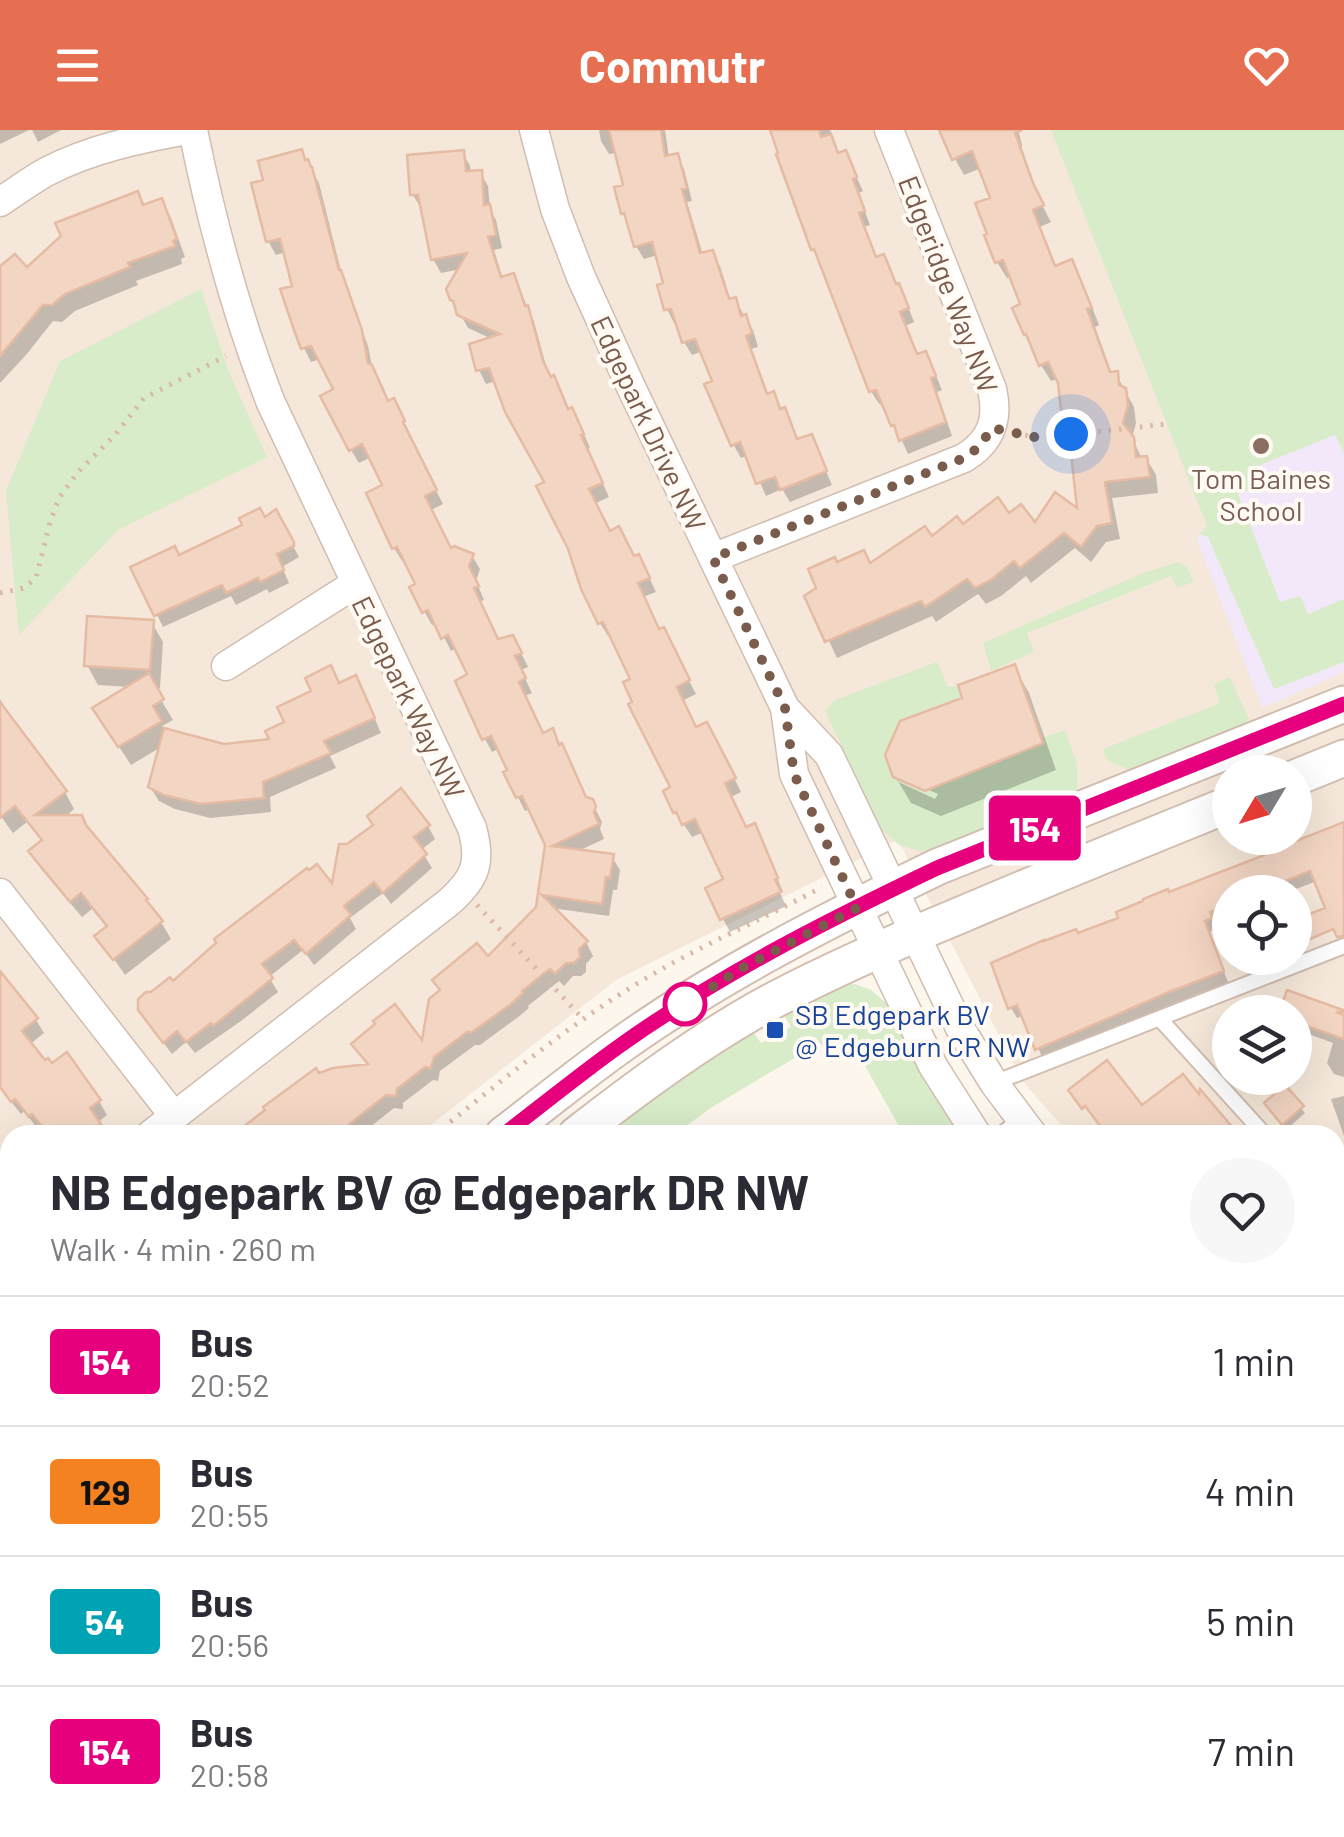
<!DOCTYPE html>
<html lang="en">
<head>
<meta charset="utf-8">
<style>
  :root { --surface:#fff; --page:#f7f7f7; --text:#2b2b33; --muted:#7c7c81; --line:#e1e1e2; --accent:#e76f51 }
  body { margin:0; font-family:Barlow,sans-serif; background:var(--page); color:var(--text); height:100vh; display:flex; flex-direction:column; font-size:38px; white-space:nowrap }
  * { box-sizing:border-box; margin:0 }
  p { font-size:32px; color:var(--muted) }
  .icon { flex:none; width:55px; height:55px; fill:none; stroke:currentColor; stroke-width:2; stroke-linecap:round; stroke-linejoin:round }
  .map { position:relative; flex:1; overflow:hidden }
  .sheet { position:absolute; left:0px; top:995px; width:1345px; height:712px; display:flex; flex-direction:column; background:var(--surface); border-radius:30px 30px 0 0; box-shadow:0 10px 40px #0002 }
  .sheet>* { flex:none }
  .badge { padding:0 20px; border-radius:8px; font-size:35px; line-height:65px }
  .needle { width:65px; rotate:232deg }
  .buttons { position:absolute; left:1212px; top:625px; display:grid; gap:20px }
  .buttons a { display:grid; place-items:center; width:100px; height:100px; border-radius:50%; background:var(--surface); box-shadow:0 10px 40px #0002; font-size:50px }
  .you { position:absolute; width:50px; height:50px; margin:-25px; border:8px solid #fff; border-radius:50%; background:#1a73e8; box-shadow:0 0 0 15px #1a73e833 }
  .map>.badge { position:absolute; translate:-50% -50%; box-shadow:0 0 0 5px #fff }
  .round { display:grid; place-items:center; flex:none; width:105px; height:105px; border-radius:52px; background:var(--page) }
  .summary { display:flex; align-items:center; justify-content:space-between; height:170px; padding:0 50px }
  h1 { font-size:48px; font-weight:700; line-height:75px }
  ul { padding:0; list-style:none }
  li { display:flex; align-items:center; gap:30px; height:130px; padding:0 50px; border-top:2px solid var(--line) }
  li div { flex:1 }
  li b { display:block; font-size:38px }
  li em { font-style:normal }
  li .badge { min-width:110px; font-weight:700; text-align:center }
  header { display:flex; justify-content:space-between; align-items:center; height:130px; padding:0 50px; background:var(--accent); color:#fff; font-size:45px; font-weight:700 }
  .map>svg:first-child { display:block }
  .residential { fill:#f5e8da; fill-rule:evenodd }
  .commercial { fill:#fde8e0 }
  .education { fill:#f3e8fa }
  .green { fill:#d8ecc9 }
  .shadow { fill:#0003; fill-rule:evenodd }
  .building { fill:#f3d5c3; stroke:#e6bba3; stroke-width:2.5 }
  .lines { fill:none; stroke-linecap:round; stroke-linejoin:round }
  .service-casing { stroke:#d1beb0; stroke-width:18 }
  .minor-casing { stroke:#d1beb0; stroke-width:31 }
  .tertiary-casing { stroke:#d1beb0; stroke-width:39 }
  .secondary-casing { stroke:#d6c0b0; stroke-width:44 }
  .path { stroke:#d9b8a5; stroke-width:5; stroke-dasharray:2.5 8; stroke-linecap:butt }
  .service { stroke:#fff; stroke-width:14 }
  .minor { stroke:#fff; stroke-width:28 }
  .tertiary { stroke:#fff; stroke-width:35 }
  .secondary { stroke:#fff; stroke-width:40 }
  .line-casing { stroke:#fff; stroke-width:22 }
  .line { stroke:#e6007e; stroke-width:15 }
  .walk { stroke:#7a5c4d; stroke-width:10; stroke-dasharray:0 18 }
  .education-dot { fill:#8d6e63; stroke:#fffaf3; stroke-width:4 }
  .stop-dot { fill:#fff; stroke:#e6007e; stroke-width:5 }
  .transit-dot { fill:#1a4fb4; stroke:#fffaf3; stroke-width:4 }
  .labels { text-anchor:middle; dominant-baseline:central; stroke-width:8; stroke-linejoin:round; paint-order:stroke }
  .street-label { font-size:28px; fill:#7a5c4d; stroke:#fffaf3 }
  .education-label { font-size:28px; fill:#785e54; stroke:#fffaf3 }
  .transit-label { font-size:28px; fill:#164399; stroke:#fffaf3; text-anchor:start }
</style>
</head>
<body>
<header><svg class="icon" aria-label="menu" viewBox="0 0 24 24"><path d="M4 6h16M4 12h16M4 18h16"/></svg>Commutr<svg class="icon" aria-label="heart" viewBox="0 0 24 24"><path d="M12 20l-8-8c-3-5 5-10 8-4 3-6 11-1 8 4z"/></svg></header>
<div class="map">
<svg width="1344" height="1707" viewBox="0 0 1344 1707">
  <rect width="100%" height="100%" fill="#fdf6ec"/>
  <path class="residential" d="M0 0H1344V1311L1335 1301V1005H1070L1023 952 898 710 616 850 418 1005H10V1323L0 1331ZM1230 642H1295V708H1230ZM1230 762H1295V828H1230ZM1230 882H1295V948H1230Z"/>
  <path class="commercial" d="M1337 1439 1344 1446V1707H936L949 1705 964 1698H1335V1455Z
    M85 1698H901L911 1706 924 1707H92Z"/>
  <path class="education" d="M1344 0V542L1262 578 1197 410 1199 404 1207 396Z"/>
  <path class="green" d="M1051 0H1344V323L1335 305 1250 339 1257 357 1238 364 1280 472 1300 466 1308 484 1344 469V532L1274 559 1208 407 1199 404 1207 396Z
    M201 159 229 242 267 327 118 400 19 505 6 361 60 231Z
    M1178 432 1187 437 1194 452 1177 458 1171 446 1027 503 1034 522 991 541 983 513 1143 443Z
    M937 532 948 557 958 555 962 568 900 591 885 625 893 647 925 661 1043 613 1042 608 1065 600 1077 633V660L932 719 920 721 899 715 882 700 825 581 835 570Z
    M1230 547 1250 592 1128 640C1117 633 1105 634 1103 619L1220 573 1214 554Z
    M855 854 871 860 886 873 914 930 954 998 951 1005H904L855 918 831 932 820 913 712 977 674 1005H600L661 960 753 902 761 913 791 897 783 883 837 855Z
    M10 1466V1625L0 1609V1475Z"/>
  <path class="shadow" d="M0 0H29L0 14Z
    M32 0H61L38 12Z
    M599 0H665L669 28 677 26 684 39 692 71 687 72 703 125 712 123 720 136 731 171 735 170 753 200 758 217 751 219 769 266 773 264 782 281 784 280 798 312 811 307 832 355 790 372 782 359 766 366 748 325 741 328 733 314 703 221 692 225 684 212 678 192 674 193 667 179 666 155 658 125 644 129 636 116 630 96 623 83 626 57 617 23 609 24 601 11Z
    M773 0H830L840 25 845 23 863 61 858 63 870 95 864 97 877 129 905 169 914 192 905 196 918 227 932 237 942 260 937 262 952 306 908 324 884 272 879 274 871 261 821 133 814 119 779 26Z
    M939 0H1018L1022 15V19L1041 73 1051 92 1040 97 1057 138 1071 132 1081 149 1099 195 1095 197 1112 244H1116L1134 277 1136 293 1132 308 1142 329 1146 328 1156 345 1158 363 1112 368 1120 409 1106 412 1091 432 1075 418 1031 453 1026 446 1001 466 986 474 978 464 936 492 932 486 837 528 808 467 819 459 837 435 870 436 963 398 1009 386 1035 396 1080 383 1071 306 1065 295 1060 252 1057 249 1051 251 1041 235 1026 204 1024 175 1012 146 1007 148 997 132 993 69 981 38 964 45Z
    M301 22 319 53 343 149 368 216 373 242 389 273 401 285 410 305 408 306 443 374 431 380 450 420 472 426 480 439 476 451 484 470 479 472 498 512 520 521 528 537 521 540 532 563 525 566 543 606 552 602 569 630 586 670 591 671 602 692 600 699 604 709 576 722 612 727 620 740 617 760H613L609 786 551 778 586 812 593 826 586 834V842L581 846H573L564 856 559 851 528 876 529 878 517 888 480 915H475L440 941 438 951 433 950 403 973V979L394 978 360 1005H237L318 946 369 937 354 914 424 916 488 829 539 778 548 714 531 678 525 681 518 667 511 641 500 618 492 622 485 609 458 552 471 546 457 518 451 521 437 493 432 495 424 481 418 455 406 429 402 431 394 418 385 356 371 327 359 333 351 320 336 260 320 229 311 232 304 218 284 161 295 157 286 122 276 125 268 111 266 51Z
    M463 23 470 36 471 43 480 42 488 56 490 79 496 90 502 118 494 120 503 149 513 146 520 160 534 192 550 250 561 262 569 281 579 293 590 318 587 319 609 367 594 374 610 404 646 441 656 462 643 467 659 502 670 514 696 564 682 571 696 600 714 608 741 662 731 667 746 700 761 710 783 762 780 763 786 776 730 802 723 789 727 750 704 702 692 707 676 682 674 658 633 550 611 505 608 506 600 493 548 353 496 251 486 254 479 240 492 209 468 198 452 169 461 139 441 143 433 129 421 78 413 65Z
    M161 71 171 88 185 127 181 129 182 134 136 151 138 155 75 181 62 192 53 191 26 225 0 253V140L27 141 144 77Z
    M275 383 299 427 282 437 289 453 269 463 267 459 236 475 231 466 163 497 134 438 179 428Z
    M152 493 163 512 160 558H154L173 590 162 596 165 601 224 616 273 611 287 593 340 555 363 562 381 603 330 626 336 638 270 667 271 682 210 688 175 679 159 671 150 657 161 617 131 635 106 597 131 557 98 555 87 535Z
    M1014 537 1029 563 1056 640 941 686 911 673 895 646 965 570ZM899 647 938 664 935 669 899 652Z
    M0 569 12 591 65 662 74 679 64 688 161 792 171 809 125 845 98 806 108 799 92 779 82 787 41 739 31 722 43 713 27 692 13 703 0 685Z
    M1344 695V761L1317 751 1288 762H1230V786L1213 792 1216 799 1209 802 1228 852 1081 911 1082 913 1043 929 1024 885 1017 888 1011 878 1077 806 1122 789 1168 765Z
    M428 696 435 709 421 720 432 738 391 774 383 763 350 788 356 799 314 835 303 820 269 847 278 862 241 891 195 923 186 912 172 924 148 893 172 854 333 759Z
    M0 847 36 890 44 903 29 915 44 934 99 971 107 985 97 993 105 1005H49L42 997 38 999 24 981 21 984 8 968 0 950Z
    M1289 863 1344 887V947L1334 944 1327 933 1333 913 1295 899V882H1282Z
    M1227 883 1230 884V915L1218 912Z
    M1285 959 1305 983 1287 999 1270 979Z
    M1344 966V1006L1331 969Z
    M1344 1138V1263L1342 1266 1335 1259V1147Z
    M10 1200V1291L0 1295V1205Z
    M1335 1635 1344 1643V1707H1006L1014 1698H1335Z
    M146 1698H224L232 1707H139V1704Z
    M663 1698H741L742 1707H663Z"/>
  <path class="building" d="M609 0H661L665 26 678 23 687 58 682 59 700 123 713 120 729 169 736 167 741 186 746 184 752 203 746 206 767 264 774 261 780 279 785 277 797 309 812 304 827 341 780 360 775 347 756 354 740 312 731 316 704 254 712 251 695 209 682 213 671 179 664 180 657 155 663 153 652 112 634 117 624 83 621 84 614 57 623 55Z
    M770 0H819L821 7 831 4 838 23 846 20 857 47 853 49 865 81 859 83 876 127 884 124 896 154 899 153 909 178 900 182 917 224 926 221 936 246 931 248 946 292 899 311 894 295 891 296 876 260 869 262 814 119 811 120 802 95 776 24 778 23Z
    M939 0H1022L1015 3 1033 53 1044 75 1033 80 1055 136 1072 129 1092 178 1087 179 1110 242 1118 241 1119 255 1126 258 1128 275 1123 293 1134 307 1136 327 1147 326 1150 347 1105 352 1112 393 1097 396 1081 417 1064 403 1020 438 1014 431 992 449 975 458 967 449 925 477 921 471 825 512 804 466 816 458 808 439 835 427 837 432 864 420 870 433 925 396 932 406 957 386 963 394 998 367 1009 383 1021 374 1035 392 1055 362 1077 378 1068 296H1063L1058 253 1048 232 1039 236 1026 204 1024 205 1012 178 1020 174 1003 130 995 133 984 105 987 104 975 73 990 68 972 21 952 30Z
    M302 19 305 30 308 29 311 37H312L339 140H341L362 200 368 233 372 235 388 271 394 268 405 291 403 292 437 360 425 366 451 418 454 416 474 424 469 436 479 456 474 458 498 509 513 505 522 523 515 526 526 548 519 552 543 603 553 598 559 615 562 613 586 667 593 669 596 676 594 683 599 694 552 716 614 724 610 748 606 747 602 774 542 765 588 811 579 819 580 827 574 833H566L555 844 550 839 522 861 523 863 510 875 472 902H467L434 927 431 938 425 937 397 959 396 966 386 965 336 1005H233L265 980 263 977 316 938 319 943 333 938 368 934 351 914 375 894 373 891 395 874 422 910 429 869 440 860 432 850 477 813 488 826 536 777 545 715 522 666 516 668 503 642 507 640 491 606 482 610 455 551 467 544 448 505 441 509 428 480 422 483 409 457 415 454 397 417 392 419 366 363 382 355 362 314 349 321 320 266 333 259 311 216 301 219 294 200 280 159 292 156 280 109 266 112 251 53 263 50 258 31Z
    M464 20 466 41 482 40 484 75 490 74 496 105 488 107 501 147 514 143 525 176 528 175 543 231 551 247 554 245 568 279 572 277 584 304 581 305 603 353 589 359 610 401 619 396 634 426 639 424 650 448 638 453 659 499 664 497 690 550 677 557 696 597 707 592 736 648 725 653 746 697 755 693 778 748 775 749 781 762 720 790 705 758 723 749 695 689 682 695 676 682 673 683 663 661 670 657 628 574 632 572 623 552 630 549 603 492 598 494 581 459 568 419 536 356 544 352 505 282 489 238 476 241 469 214 500 204 457 185 453 171 450 170 446 159 467 123 431 130 418 65H410L407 25Z
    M138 61 143 75 162 68 177 109 173 111 175 116 128 133 130 137 65 164 52 175H43L0 226V136L15 124 27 137 61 106 55 93Z
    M260 378 265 387 276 379 294 412V416L277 424 284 440 260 452 258 448 226 463 222 455 154 486 130 437 175 416 179 425 242 395 239 388Z
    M87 486 154 490 150 540 84 536Z
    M1015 534 1043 613 925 661 893 647 885 625 900 591 962 568 958 555Z
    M331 535 339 553 356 545 375 588 324 611 331 623 263 652 264 668 201 674 164 665 148 657 164 598 224 614 269 609 265 601 284 592 277 577 311 561 305 548Z
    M149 543 164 569 153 576 162 591 118 617 92 578Z
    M0 572 67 661 35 685H82L86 695 148 769 146 770 163 791 113 830 94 806 107 796 81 763 70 772 28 721 42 710 15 676 0 688Z
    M401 658 430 695 414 707 427 724 383 763 374 752 344 776 351 785 306 824 294 810 262 834 273 848 213 896 211 893 186 912 177 901 163 913 138 880V869L146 862H151L170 847 173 851 216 813 214 809 307 738 309 740 317 734 332 753 339 714H347L373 695 367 686Z
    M1344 692V806L1337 807 1333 799 1310 809 1302 787 1325 778 1310 741 1273 756 1275 762H1230V773L1210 782 1212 788 1205 791 1224 841 1169 862 1035 920 1017 875 1008 879 991 833 1044 810V811L1076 799 1078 803 1118 788 1116 782 1143 771V769L1168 759 1169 762 1267 724 1265 721 1290 711 1291 713Z
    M0 841 38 888 22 901 45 930 48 928 52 933 67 922 101 970 90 978 101 994 86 1005H49L32 984 29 987 15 969 11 972 0 957Z
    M1287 860 1343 880V882H1336L1344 885V909L1295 892V882H1279Z
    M1107 930 1142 975 1183 944 1199 964 1200 959 1239 1005H1107L1085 976 1082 979 1068 960Z
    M1285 955 1304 976 1282 995 1264 973Z"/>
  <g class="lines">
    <g class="service-casing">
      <path id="service" d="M1160 889 1265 1005
        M994 953 1344 816
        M1000 1005 1020 990
        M1335 1082 1344 1092
        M1335 1287 1344 1279
        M1335 1486 1344 1480
        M1335 1566 1344 1574
        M275 1698 284 1707
        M414 1698 423 1707
        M632 1698 633 1707
        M861 1698 871 1707
        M834 1707 841 1698
        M978 1707 986 1698"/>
    </g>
    <g class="minor-casing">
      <path id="minor" d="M534 0 555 79 581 147 631 257 785 578 829 625 960 898 994 953 1033 1005
        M0 72C15 62 30 51 46 42 90 19 138 9 187 0
        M713 428 964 328C992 311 999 289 992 259L889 0
        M226 536 355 454
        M785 578 794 644 933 936 977 1005
        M0 763 174 986
        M150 1005 449 772C475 749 482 733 472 698L271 273C236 184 212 94 193 0
        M0 1121 10 1114
        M1335 1339 1344 1349
        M1335 1407 1344 1417"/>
    </g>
    <g class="tertiary-casing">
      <path id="tertiary" d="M1295 648 1344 628
        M503 1005C541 976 579 945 618 917 717 846 828 790 937 737L1344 574
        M576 1005C635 959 697 913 763 876 828 841 895 812 963 784 1052 746 1141 710 1230 674
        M0 1390 10 1382
        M0 1453 10 1445"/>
    </g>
    <g class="secondary-casing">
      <path id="secondary" d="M0 1625 10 1643
        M31 1698 39 1707"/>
    </g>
    <path class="path" d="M1015 303 1039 308 1167 294
      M0 463 24 458 36 448 50 392 59 368 78 342 115 305 144 268 226 226
      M477 775 584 890
      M434 1005C500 952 566 897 638 853 697 817 761 790 822 757
      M0 1351 10 1343
      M757 1698 769 1707"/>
    <use href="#service" class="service"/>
    <use href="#minor" class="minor"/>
    <use href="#tertiary" class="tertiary"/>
    <use href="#secondary" class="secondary"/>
  </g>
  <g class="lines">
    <g class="line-casing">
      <path id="line" d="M503 1005C541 976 579 945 618 917 717 846 828 790 937 738L1344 574"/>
    </g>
    <use href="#line" class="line"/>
    <path class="walk" d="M685 874 684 875 742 838 857 778 794 644 785 578 713 428 964 328 979 317 992 298 1039 308 1071 304"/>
  </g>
  <circle class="education-dot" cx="1261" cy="316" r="10"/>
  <circle class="stop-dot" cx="685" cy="874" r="20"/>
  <rect class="transit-dot" x="765" y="890" width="20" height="20" rx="5"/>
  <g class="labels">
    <g class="street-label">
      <text transform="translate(949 154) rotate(69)">Edgeridge Way NW</text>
      <text transform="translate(649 293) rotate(65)">Edgepark Drive NW</text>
      <text transform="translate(409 567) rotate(64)">Edgepark Way NW</text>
    </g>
    <g class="education-label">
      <text x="1261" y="348">Tom Baines<tspan x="1261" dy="32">School</tspan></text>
    </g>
    <g class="transit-label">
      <text x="795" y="884">SB Edgepark BV<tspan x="795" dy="32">@ Edgeburn CR NW</tspan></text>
    </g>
  </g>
</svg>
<div class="buttons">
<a><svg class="needle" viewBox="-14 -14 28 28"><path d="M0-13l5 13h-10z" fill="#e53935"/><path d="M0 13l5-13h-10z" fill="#7c7c81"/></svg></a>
<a><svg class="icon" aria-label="locate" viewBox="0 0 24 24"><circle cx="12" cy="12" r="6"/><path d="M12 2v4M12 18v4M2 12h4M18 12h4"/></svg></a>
<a><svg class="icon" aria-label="layers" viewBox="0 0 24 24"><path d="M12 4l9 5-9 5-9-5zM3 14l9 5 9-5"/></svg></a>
</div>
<div class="you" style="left:1071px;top:304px"></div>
<b class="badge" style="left:1035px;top:698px;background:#e6007e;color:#fff">154</b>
<section class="sheet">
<div class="summary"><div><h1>NB Edgepark BV @ Edgepark DR NW</h1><p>Walk · 4 min · 260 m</p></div><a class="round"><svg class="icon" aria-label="heart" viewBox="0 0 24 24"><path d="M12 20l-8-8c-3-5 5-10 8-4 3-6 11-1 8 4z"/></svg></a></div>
<ul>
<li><span class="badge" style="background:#e6007e;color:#fff">154</span><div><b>Bus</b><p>20:52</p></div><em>1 min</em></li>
<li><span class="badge" style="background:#f58220;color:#111">129</span><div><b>Bus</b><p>20:55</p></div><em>4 min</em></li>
<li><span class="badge" style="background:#00a3b4;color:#fff">54</span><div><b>Bus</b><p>20:56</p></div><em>5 min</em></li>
<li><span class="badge" style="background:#e6007e;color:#fff">154</span><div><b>Bus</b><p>20:58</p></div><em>7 min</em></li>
</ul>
</section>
</div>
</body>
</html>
